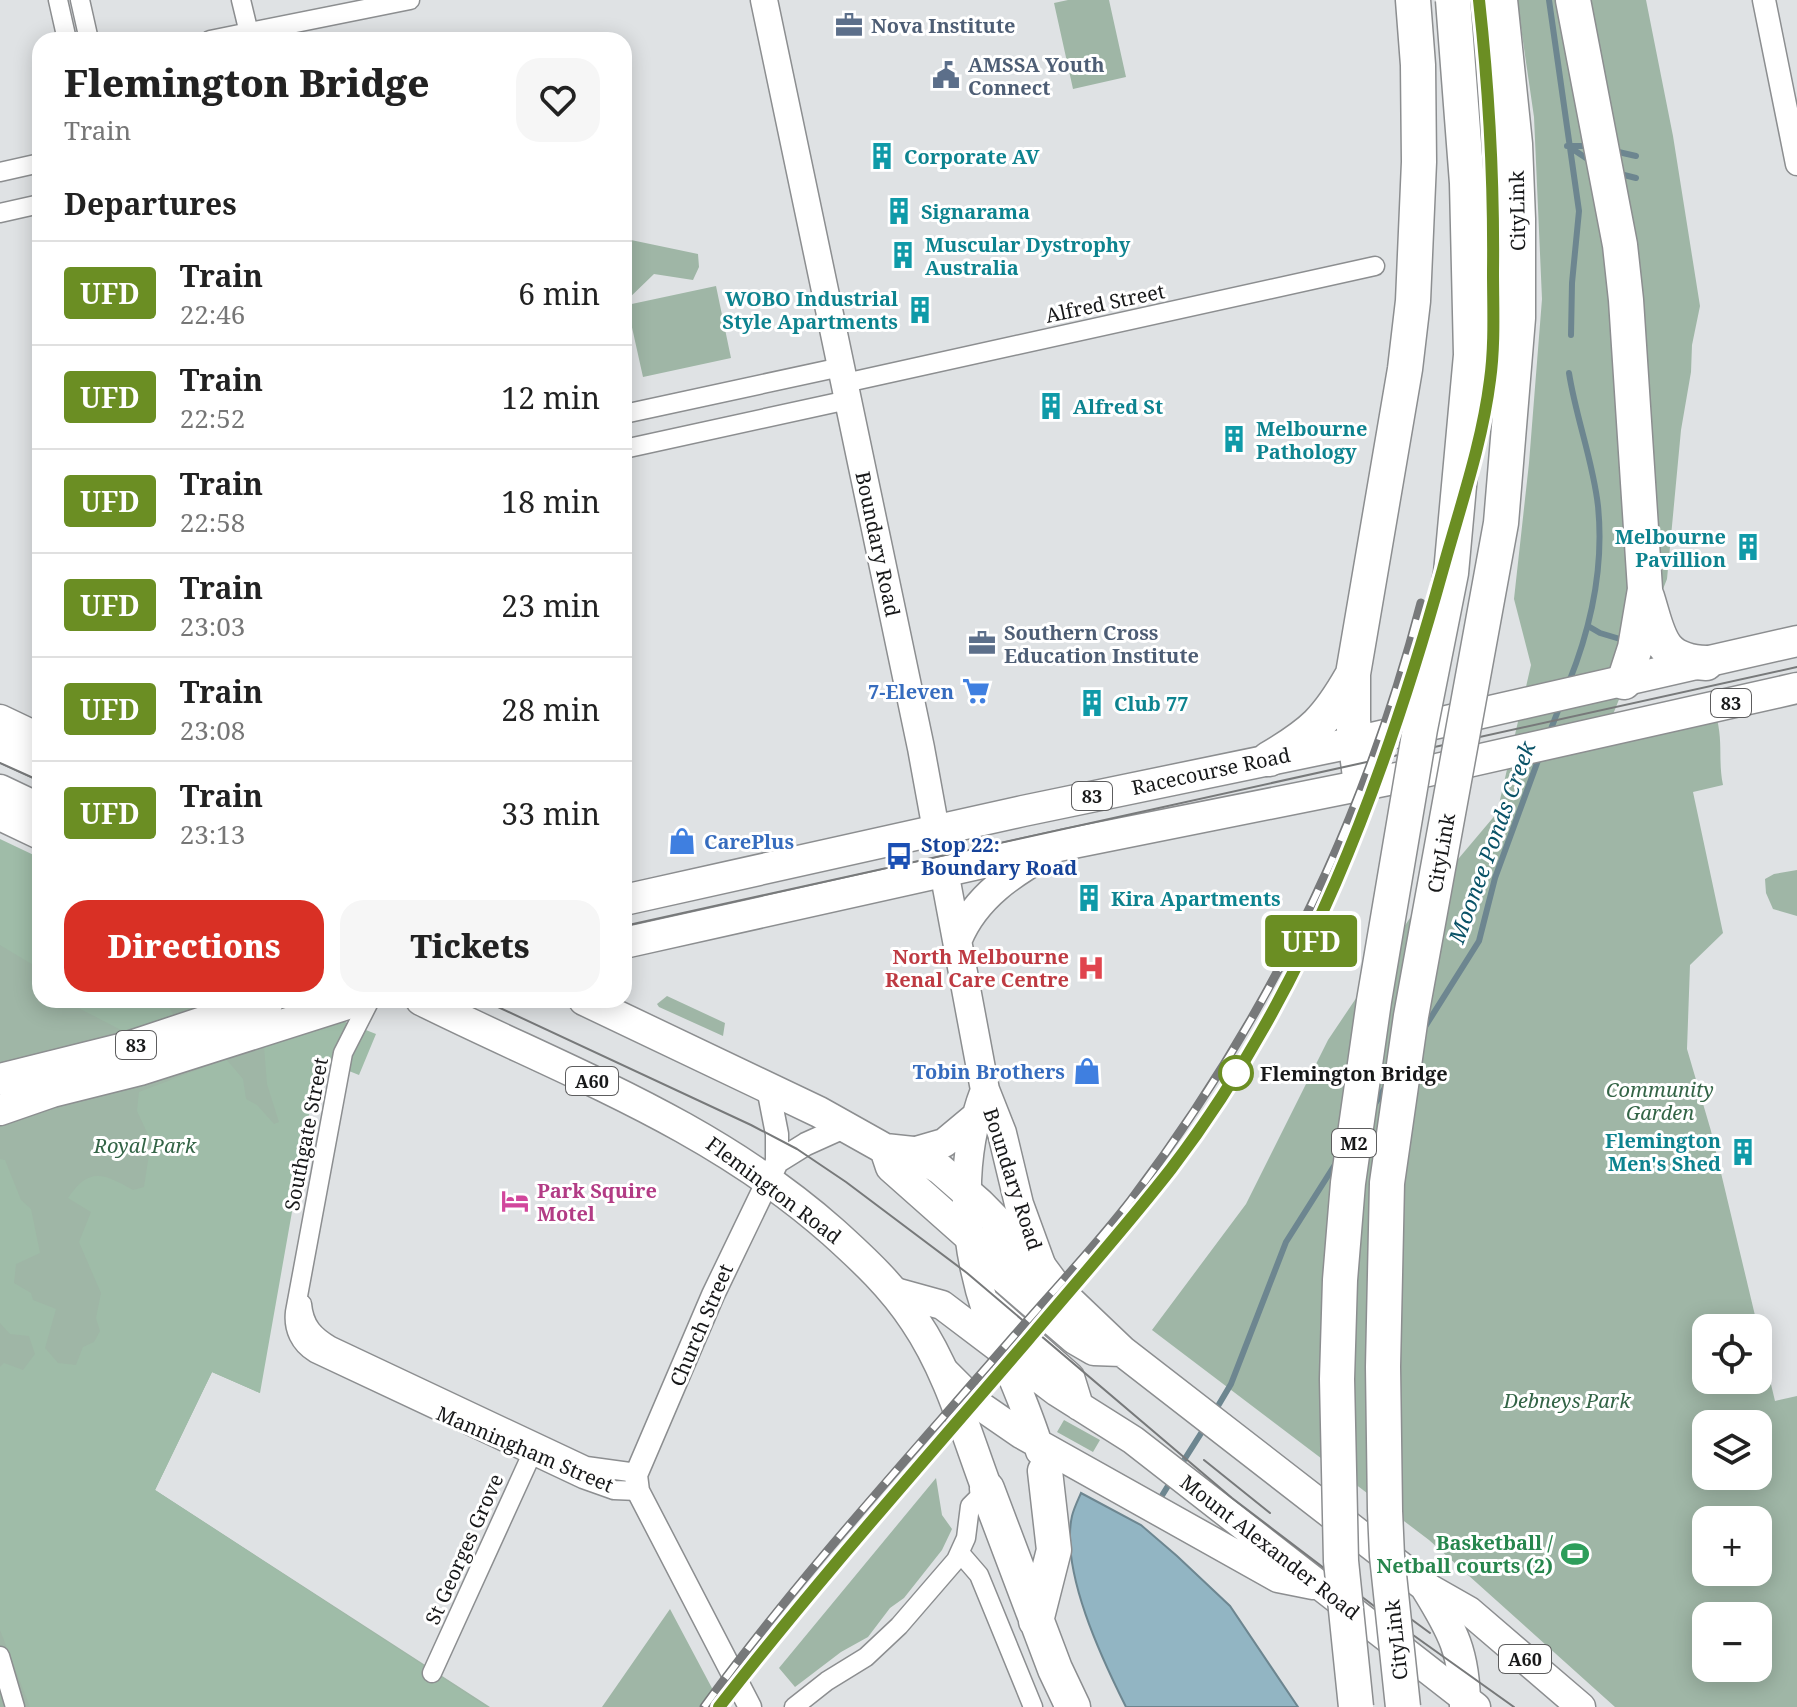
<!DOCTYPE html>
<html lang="en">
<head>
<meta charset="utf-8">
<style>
  :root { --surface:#fff; --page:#f6f6f6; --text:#222; --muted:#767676; --line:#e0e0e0; --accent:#d93025 }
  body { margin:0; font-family:"Noto Serif",serif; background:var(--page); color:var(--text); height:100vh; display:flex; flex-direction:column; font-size:30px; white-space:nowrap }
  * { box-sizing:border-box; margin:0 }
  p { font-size:26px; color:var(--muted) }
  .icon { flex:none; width:44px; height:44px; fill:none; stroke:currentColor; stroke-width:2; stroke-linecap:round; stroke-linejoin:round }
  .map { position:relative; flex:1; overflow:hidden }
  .details { position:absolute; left:32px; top:32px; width:600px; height:976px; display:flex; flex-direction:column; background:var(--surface); border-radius:24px; box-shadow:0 4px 20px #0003 }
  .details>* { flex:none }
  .badge { padding:0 16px; border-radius:6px; font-size:28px; line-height:52px }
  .buttons { position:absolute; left:1692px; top:1314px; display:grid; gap:16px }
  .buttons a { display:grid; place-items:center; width:80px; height:80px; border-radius:16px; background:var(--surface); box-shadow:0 4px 20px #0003; font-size:40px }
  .map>.badge { position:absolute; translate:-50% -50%; box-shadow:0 0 0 4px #fff }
  h2 { padding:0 32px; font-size:30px; line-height:72px }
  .round { display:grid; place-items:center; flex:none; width:84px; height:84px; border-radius:24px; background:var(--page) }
  .overview { display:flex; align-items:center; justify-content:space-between; height:136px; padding:0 32px }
  h1 { font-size:38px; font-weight:800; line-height:60px }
  .primary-button { display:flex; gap:16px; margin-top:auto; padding:16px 32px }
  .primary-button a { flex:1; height:92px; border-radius:24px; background:var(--accent); color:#fff; font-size:32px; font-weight:800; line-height:92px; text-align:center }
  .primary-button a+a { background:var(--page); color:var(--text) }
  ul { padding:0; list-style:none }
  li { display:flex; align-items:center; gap:24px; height:104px; padding:0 32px; border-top:2px solid var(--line) }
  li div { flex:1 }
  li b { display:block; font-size:30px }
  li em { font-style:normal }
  li .badge { min-width:88px; font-weight:700; text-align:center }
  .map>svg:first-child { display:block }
  .green { fill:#9fb6a6; fill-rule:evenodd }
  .forest { fill:#9fbca8 }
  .water { fill:#92b5c3; stroke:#6d8690; stroke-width:2 }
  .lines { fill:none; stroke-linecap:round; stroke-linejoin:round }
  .stream { stroke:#6d8690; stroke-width:6 }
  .minor-casing { stroke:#8c8e90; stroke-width:21 }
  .tertiary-casing { stroke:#8c8e90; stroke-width:25 }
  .secondary-casing { stroke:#8c8e90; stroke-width:29 }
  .primary-casing { stroke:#8c8e90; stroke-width:31 }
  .trunk-casing { stroke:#8c8e90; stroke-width:33 }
  .motorway-casing { stroke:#8c8e90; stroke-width:37 }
  .minor { stroke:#fff; stroke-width:18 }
  .tertiary { stroke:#fff; stroke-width:22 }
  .secondary { stroke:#fff; stroke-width:26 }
  .primary { stroke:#fff; stroke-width:28 }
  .trunk { stroke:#fff; stroke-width:30 }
  .motorway { stroke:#fff; stroke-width:34 }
  .tram { stroke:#77797a; stroke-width:2 }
  .rail-casing { stroke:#77797a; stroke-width:9 }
  .rail { stroke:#fff; stroke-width:6; stroke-dasharray:18; stroke-linecap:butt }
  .motorway-bridge-casing { stroke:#8c8e90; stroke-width:37; stroke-linecap:butt }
  .motorway-bridge { stroke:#fff; stroke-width:34 }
  .line-casing { stroke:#fff; stroke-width:18 }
  .line { stroke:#6b8e23; stroke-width:12 }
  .stop-dot { fill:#fff; stroke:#6b8e23; stroke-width:4 }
  .labels { text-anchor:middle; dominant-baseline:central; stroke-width:6; stroke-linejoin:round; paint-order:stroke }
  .shield { fill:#fff; stroke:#5d5d5e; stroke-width:2 }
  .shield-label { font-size:18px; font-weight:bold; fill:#171819 }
  .service-label { font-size:20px; font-weight:bold; fill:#4e5e75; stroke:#fff; text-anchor:start }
  .culture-label { font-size:20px; font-weight:bold; fill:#0d838f; stroke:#fff; text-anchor:start }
  .street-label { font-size:20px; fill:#171819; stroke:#fff }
  .shop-label { font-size:20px; font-weight:bold; fill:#366cbe; stroke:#fff; text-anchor:end }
  .transit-label { font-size:20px; font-weight:bold; fill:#164399; stroke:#fff; text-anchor:start }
  .health-label { font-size:20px; font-weight:bold; fill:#be3a42; stroke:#fff; text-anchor:end }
  .stop-label { font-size:20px; font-weight:bold; fill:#171819; stroke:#fff; text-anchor:start }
  .park-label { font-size:20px; font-style:italic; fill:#336446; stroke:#fff }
  .hotel-label { font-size:20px; font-weight:bold; fill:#b23c85; stroke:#fff; text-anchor:start }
  .leisure-label { font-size:20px; font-weight:bold; fill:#27864d; stroke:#fff; text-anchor:end }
  .water-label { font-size:22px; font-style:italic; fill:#095267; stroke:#fff }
</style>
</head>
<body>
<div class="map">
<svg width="1797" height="1707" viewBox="0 0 1797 1707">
  <rect width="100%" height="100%" fill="#dfe2e4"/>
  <path class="green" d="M1068 0H1109L1126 77 1073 89 1054 3Z
    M1517 0H1646L1673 136 1700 306 1692 345 1691 372 1681 430 1667 579 1600 747 1717 719C1723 744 1718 761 1723 785L1693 792 1723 933 1690 965 1687 1049 1711 1131 1758 1328H1706V1380H1758V1330L1775 1401 1797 1396V1707H1615L1429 1540 1152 1330 1246 1204 1328 1040 1416 909 1497 813 1531 665 1514 599 1529 463 1542 299 1534 117ZM1706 1424H1758V1476H1706ZM1706 1520H1758V1572H1706ZM1706 1616H1758V1668H1706Z
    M631 240 698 254 699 267 693 280 654 274 624 303V249Z
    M716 286 731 358 643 377 627 305Z
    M0 864 40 882V1000H282L321 1032 252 1315 260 1393 212 1372 155 1490 490 1707H0Z
    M1797 870V916L1773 909 1766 893 1765 879 1774 874Z
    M667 996 725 1023 723 1036 659 1007 657 1004Z
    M1064 1420 1100 1440 1093 1452 1057 1432Z
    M936 1478 942 1515 952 1529 942 1550 904 1598 890 1608 868 1637 841 1652 795 1687 779 1668Z
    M670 1609 722 1707H602Z"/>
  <path class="forest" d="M0 839 40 858V969L0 945Z
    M63 1000H165L174 1016 151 1030 123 1031Z
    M343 1021 376 1034 359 1075 319 1059 260 1393 212 1372 155 1490 487 1707H30L0 1630V1367L4 1363 23 1370 35 1354 29 1336 10 1334 0 1323V1159L5 1160 21 1200 31 1209 40 1253 16 1264 14 1283 31 1293 33 1300 56 1309 45 1348 58 1363 76 1365 83 1347 94 1342 100 1331 96 1318 101 1293 79 1242 91 1212 68 1198C89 1167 103 1173 133 1190L144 1187 151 1141 137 1111 139 1092 226 1059 243 1079 246 1099 257 1105 274 1124 279 1122 267 1084 264 1047Z"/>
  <path class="water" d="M1081 1493 1141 1525 1177 1556 1230 1606 1298 1707H1126C1102 1659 1060 1571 1072 1516 1074 1508 1078 1500 1081 1493Z"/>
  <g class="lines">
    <path class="stream" d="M1549 0 1579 211 1572 283 1571 335
      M1567 146H1592
      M1568 146 1592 162
      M1614 151 1636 156
      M1616 173 1636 178
      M1569 373C1576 418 1593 461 1598 506 1604 565 1591 627 1569 682
      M1588 626 1600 633 1620 639
      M1549 734 1561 703
      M1423 1030 1479 941 1495 878 1540 755
      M1373 1107 1386 1086
      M1215 1411 1231 1384 1286 1242 1336 1163
      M1179 1468 1205 1427
      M1158 1502 1171 1481"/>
    <g class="minor-casing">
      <path id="minor" d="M58 0 67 40
        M80 0 89 40
        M241 0 249 33
        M210 40 410 0
        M0 172 40 163
        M0 213 40 204
        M845 383 1375 266
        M624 414 841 367
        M624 449 848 400
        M370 1000 343 1053 295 1312C293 1329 300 1344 315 1353L583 1479 614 1490 638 1491
        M302 1304C304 1326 314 1336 331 1346L586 1466 637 1473
        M960 1553 979 1575 1033 1707
        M0 1656 15 1707
        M432 1673 535 1447
        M794 1707 827 1681 866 1657 899 1626 956 1560 966 1538 970 1506 987 1489"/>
    </g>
    <g class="tertiary-casing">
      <path id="tertiary" d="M1764 0 1797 164
        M777 1162 806 1144 846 1126
        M750 1707 638 1491 636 1475 713 1295 777 1162V1134L768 1088"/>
    </g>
    <g class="secondary-casing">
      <path id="secondary" d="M764 0 921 748 936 830"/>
    </g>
    <g class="primary-casing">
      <path id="primary" d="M0 719 40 738
        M0 816 40 835
        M944 871 985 1090 1002 1133 1019 1204 1042 1267
        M958 939C976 896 1013 873 1051 851
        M985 1090C958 1160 963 1242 987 1313 1003 1359 1026 1403 1040 1451
        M913 1152 944 1143 974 1118
        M895 1292 942 1305 1057 1392 1133 1440 1476 1707
        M985 1302 1070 1377 1079 1406
        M944 1371 976 1403 1021 1434 1278 1578 1313 1585
        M1425 1586 1469 1611 1581 1707"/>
    </g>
    <g class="trunk-casing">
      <path id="trunk" d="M0 746 40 764
        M0 790 40 809
        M624 900 1023 811 1337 746 1797 641
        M624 943 1063 845 1388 780 1797 688
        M421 1000C566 1072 710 1123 833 1232 864 1260 892 1286 915 1321 949 1371 966 1433 987 1489
        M584 1000 819 1112 885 1149 913 1152 940 1169 980 1204 1039 1264 1059 1291 1122 1351 1425 1586C1453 1631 1465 1653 1465 1707
        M0 1079 128 1047 269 1000
        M0 1110 52 1092 140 1070 360 1000
        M885 1149 891 1167 988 1253 1010 1262 1024 1275 1037 1279
        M996 1271 1075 1339 1094 1350 1122 1351"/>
    </g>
    <g class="motorway-casing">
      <path id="motorway" d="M1573 0 1620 245 1626 300 1645 589 1635 648 1624 682
        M1647 597C1659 635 1659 661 1706 663
        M1269 759C1313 733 1327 720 1352 676
        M1361 785 1353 721V674L1405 369 1413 301 1419 162 1418 65 1413 0
        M987 1489 1055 1669 1073 1707
        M1036 1621 1054 1550 1045 1471"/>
    </g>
    <use href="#minor" class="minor"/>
    <use href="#tertiary" class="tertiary"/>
    <use href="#secondary" class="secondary"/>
    <use href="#primary" class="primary"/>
    <use href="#trunk" class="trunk"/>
    <use href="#motorway" class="motorway"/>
    <path class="tram" d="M0 763 40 781
      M624 926 1797 667
      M483 1000 751 1125 797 1149 846 1182 967 1273 1232 1498 1399 1625 1514 1707
      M1204 1460 1270 1513
      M1385 1600 1430 1633"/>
    <g class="rail-casing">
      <path id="rail" d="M1137 1211C1222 1107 1291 990 1344 866
        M704 1707C798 1578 908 1458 1013 1337 1052 1292 1094 1248 1131 1200 1268 1019 1364 823 1421 603
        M719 1707 823 1578 1111 1242"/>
    </g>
    <use href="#rail" class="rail"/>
    <g class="motorway-bridge-casing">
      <path id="motorway-bridge" d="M1356 1707 1341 1561 1337 1379 1340 1280 1348 1183 1374 1001 1420 729 1451 573 1471 355 1467 183 1453 0
        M1403 1707 1387 1556 1385 1511 1383 1367 1387 1183 1411 1016 1501 523 1518 318V219L1515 144 1500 0"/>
    </g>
    <use href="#motorway-bridge" class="motorway-bridge"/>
  </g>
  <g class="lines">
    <g class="line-casing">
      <path id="line" d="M719 1707C817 1581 923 1462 1027 1341 1075 1284 1125 1228 1171 1169 1306 992 1384 782 1443 569 1460 507 1482 444 1490 380 1495 344 1493 308 1493 272 1494 181 1489 91 1479 0"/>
    </g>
    <use href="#line" class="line"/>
  </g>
  <defs>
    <g id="office-bare" transform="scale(2.16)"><path d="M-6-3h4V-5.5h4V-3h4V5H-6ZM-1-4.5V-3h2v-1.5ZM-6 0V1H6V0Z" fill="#5c6f8a" stroke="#fff" stroke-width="2.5" paint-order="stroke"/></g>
    <g id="civic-bare" transform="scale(2.16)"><path d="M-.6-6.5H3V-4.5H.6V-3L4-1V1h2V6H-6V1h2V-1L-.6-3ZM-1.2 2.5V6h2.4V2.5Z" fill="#5c6f8a" stroke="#fff" stroke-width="2.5" paint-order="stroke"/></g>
    <g id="building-bare" transform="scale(2.16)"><path d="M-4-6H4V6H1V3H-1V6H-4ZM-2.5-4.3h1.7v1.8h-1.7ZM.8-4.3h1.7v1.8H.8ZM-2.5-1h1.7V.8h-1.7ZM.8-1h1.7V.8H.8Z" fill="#0f9aa8" stroke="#fff" stroke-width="2.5" paint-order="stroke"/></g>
    <g id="supermarket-bare" transform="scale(2.16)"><path d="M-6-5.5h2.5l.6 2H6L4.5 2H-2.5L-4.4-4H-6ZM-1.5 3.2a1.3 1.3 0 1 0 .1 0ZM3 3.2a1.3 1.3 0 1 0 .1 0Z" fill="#3f7fe0" stroke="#fff" stroke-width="2.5" paint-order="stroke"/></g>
    <g id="shop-bare" transform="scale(2.16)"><path d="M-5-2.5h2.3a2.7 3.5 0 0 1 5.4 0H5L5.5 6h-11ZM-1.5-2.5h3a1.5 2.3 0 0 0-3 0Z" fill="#3f7fe0" stroke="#fff" stroke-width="2.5" paint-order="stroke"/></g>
    <g id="bus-bare" transform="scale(2.16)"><path d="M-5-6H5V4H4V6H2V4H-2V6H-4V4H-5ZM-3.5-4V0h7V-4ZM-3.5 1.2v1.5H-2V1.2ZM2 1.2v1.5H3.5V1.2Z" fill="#1a4fb4" stroke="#fff" stroke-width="2.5" paint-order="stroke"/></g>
    <g id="hospital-bare" transform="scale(2.16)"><path d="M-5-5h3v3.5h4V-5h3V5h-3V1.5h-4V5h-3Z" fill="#e0444e" stroke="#fff" stroke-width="2.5" paint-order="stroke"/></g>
    <g id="hotel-bare" transform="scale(2.16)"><path d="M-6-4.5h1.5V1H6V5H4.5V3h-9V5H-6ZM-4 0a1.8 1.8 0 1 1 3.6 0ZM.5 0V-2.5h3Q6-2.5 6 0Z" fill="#d1479c" stroke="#fff" stroke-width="2.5" paint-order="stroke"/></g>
    <g id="stadium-bare" transform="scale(2.16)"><path d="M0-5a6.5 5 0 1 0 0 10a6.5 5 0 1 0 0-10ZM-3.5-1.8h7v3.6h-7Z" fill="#2e9e5b" stroke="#fff" stroke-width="2.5" paint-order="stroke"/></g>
  </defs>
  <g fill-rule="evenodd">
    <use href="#office-bare" x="849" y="25"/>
    <use href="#civic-bare" x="946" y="75"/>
    <use href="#building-bare" x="882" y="156"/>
    <use href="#building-bare" x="899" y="211"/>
    <use href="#building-bare" x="903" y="255"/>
    <use href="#building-bare" x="920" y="310"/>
    <use href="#building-bare" x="1051" y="406"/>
    <use href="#building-bare" x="1234" y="439"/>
    <use href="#building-bare" x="1748" y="547"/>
    <use href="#office-bare" x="982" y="643"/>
    <use href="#supermarket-bare" x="976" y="691"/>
    <use href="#building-bare" x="1092" y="703"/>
    <use href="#shop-bare" x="682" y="841"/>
    <use href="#bus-bare" x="899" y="856"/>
    <use href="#building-bare" x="1089" y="898"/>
    <use href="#hospital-bare" x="1091" y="968"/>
    <use href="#shop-bare" x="1087" y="1071"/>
    <use href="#building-bare" x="1743" y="1152"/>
    <use href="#hotel-bare" x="515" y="1201"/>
    <use href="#stadium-bare" x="1575" y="1554"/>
  </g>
  <circle class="stop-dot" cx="1236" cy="1073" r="16"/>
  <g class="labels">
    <g class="shield">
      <rect x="1711" y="689" width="40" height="28" rx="6"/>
      <rect x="1072" y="782" width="40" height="28" rx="6"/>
      <rect x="116" y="1031" width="40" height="28" rx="6"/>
      <rect x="566" y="1067" width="52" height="28" rx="6"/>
      <rect x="1332" y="1129" width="44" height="28" rx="6"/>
      <rect x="1499" y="1645" width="52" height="28" rx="6"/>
    </g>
    <g class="shield-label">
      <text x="1731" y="703">83</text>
      <text x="1092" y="796">83</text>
      <text x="136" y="1045">83</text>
      <text x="592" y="1081">A60</text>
      <text x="1354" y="1143">M2</text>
      <text x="1525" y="1659">A60</text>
    </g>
    <g class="service-label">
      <text x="871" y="25">Nova Institute</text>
      <text x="968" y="64">AMSSA Youth<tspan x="968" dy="23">Connect</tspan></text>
      <text x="1004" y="632">Southern Cross<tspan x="1004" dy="23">Education Institute</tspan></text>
    </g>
    <g class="culture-label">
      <text x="904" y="156">Corporate AV</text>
      <text x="921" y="211">Signarama</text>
      <text x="925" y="244">Muscular Dystrophy<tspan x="925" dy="23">Australia</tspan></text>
      <text x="898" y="298" text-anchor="end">WOBO Industrial<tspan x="898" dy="23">Style Apartments</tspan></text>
      <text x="1073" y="406">Alfred St</text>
      <text x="1256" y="428">Melbourne<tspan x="1256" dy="23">Pathology</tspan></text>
      <text x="1726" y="536" text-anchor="end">Melbourne<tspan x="1726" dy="23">Pavillion</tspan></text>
      <text x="1114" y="703">Club 77</text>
      <text x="1111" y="898">Kira Apartments</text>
      <text x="1721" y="1140" text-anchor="end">Flemington<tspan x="1721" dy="23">Men's Shed</tspan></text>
    </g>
    <g class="street-label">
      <text transform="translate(1517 211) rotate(-91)">CityLink</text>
      <text transform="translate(1105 303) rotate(-12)">Alfred Street</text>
      <text transform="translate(878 544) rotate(78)">Boundary Road</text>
      <text transform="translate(1211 771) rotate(-12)">Racecourse Road</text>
      <text transform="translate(1441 853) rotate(-80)">CityLink</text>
      <text transform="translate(306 1134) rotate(-79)">Southgate Street</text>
      <text transform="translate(1013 1179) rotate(72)">Boundary Road</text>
      <text transform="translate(774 1190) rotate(37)">Flemington Road</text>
      <text transform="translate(701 1325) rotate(-67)">Church Street</text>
      <text transform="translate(525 1449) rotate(23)">Manningham Street</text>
      <text transform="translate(1270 1547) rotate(38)">Mount Alexander Road</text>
      <text transform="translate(464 1549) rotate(-66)">St Georges Grove</text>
      <text transform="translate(1396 1640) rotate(-96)">CityLink</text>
    </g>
    <g class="shop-label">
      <text x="954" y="691">7-Eleven</text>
      <text x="704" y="841" text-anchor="start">CarePlus</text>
      <text x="1065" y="1071">Tobin Brothers</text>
    </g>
    <g class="transit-label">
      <text x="921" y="844">Stop 22:<tspan x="921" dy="23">Boundary Road</tspan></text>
    </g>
    <g class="health-label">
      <text x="1069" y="956">North Melbourne<tspan x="1069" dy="23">Renal Care Centre</tspan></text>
    </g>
    <g class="stop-label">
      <text x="1260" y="1073">Flemington Bridge</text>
    </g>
    <g class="park-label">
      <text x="1660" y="1089">Community<tspan x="1660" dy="23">Garden</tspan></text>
      <text x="145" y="1145">Royal Park</text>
      <text x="1567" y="1400">Debneys Park</text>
    </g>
    <g class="hotel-label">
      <text x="537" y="1190">Park Squire<tspan x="537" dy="23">Motel</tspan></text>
    </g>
    <g class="leisure-label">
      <text x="1553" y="1542">Basketball /<tspan x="1553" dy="23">Netball courts (2)</tspan></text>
    </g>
    <g class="water-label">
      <text transform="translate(1491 842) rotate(-70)">Moonee Ponds Creek</text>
    </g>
  </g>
</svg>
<div class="buttons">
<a><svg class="icon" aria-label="locate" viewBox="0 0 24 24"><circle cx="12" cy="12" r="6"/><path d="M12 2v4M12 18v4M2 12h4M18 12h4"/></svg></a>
<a><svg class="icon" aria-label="layers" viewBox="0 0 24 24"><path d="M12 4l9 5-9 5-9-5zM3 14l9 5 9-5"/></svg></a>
<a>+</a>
<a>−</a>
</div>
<b class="badge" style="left:1311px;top:941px;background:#6b8e23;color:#fff">UFD</b>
<section class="details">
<div class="overview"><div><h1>Flemington Bridge</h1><p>Train</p></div><a class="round"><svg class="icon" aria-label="heart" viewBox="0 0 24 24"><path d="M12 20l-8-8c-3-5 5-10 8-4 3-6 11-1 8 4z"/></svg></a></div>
<h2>Departures</h2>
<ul>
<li><span class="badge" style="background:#6b8e23;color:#fff">UFD</span><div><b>Train</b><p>22:46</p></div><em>6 min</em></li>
<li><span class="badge" style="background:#6b8e23;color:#fff">UFD</span><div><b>Train</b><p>22:52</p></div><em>12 min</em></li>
<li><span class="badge" style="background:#6b8e23;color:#fff">UFD</span><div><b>Train</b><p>22:58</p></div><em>18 min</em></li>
<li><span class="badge" style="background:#6b8e23;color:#fff">UFD</span><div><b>Train</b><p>23:03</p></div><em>23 min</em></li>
<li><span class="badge" style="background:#6b8e23;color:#fff">UFD</span><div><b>Train</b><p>23:08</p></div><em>28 min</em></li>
<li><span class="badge" style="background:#6b8e23;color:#fff">UFD</span><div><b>Train</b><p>23:13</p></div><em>33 min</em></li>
</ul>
<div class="primary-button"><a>Directions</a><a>Tickets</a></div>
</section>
</div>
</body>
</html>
